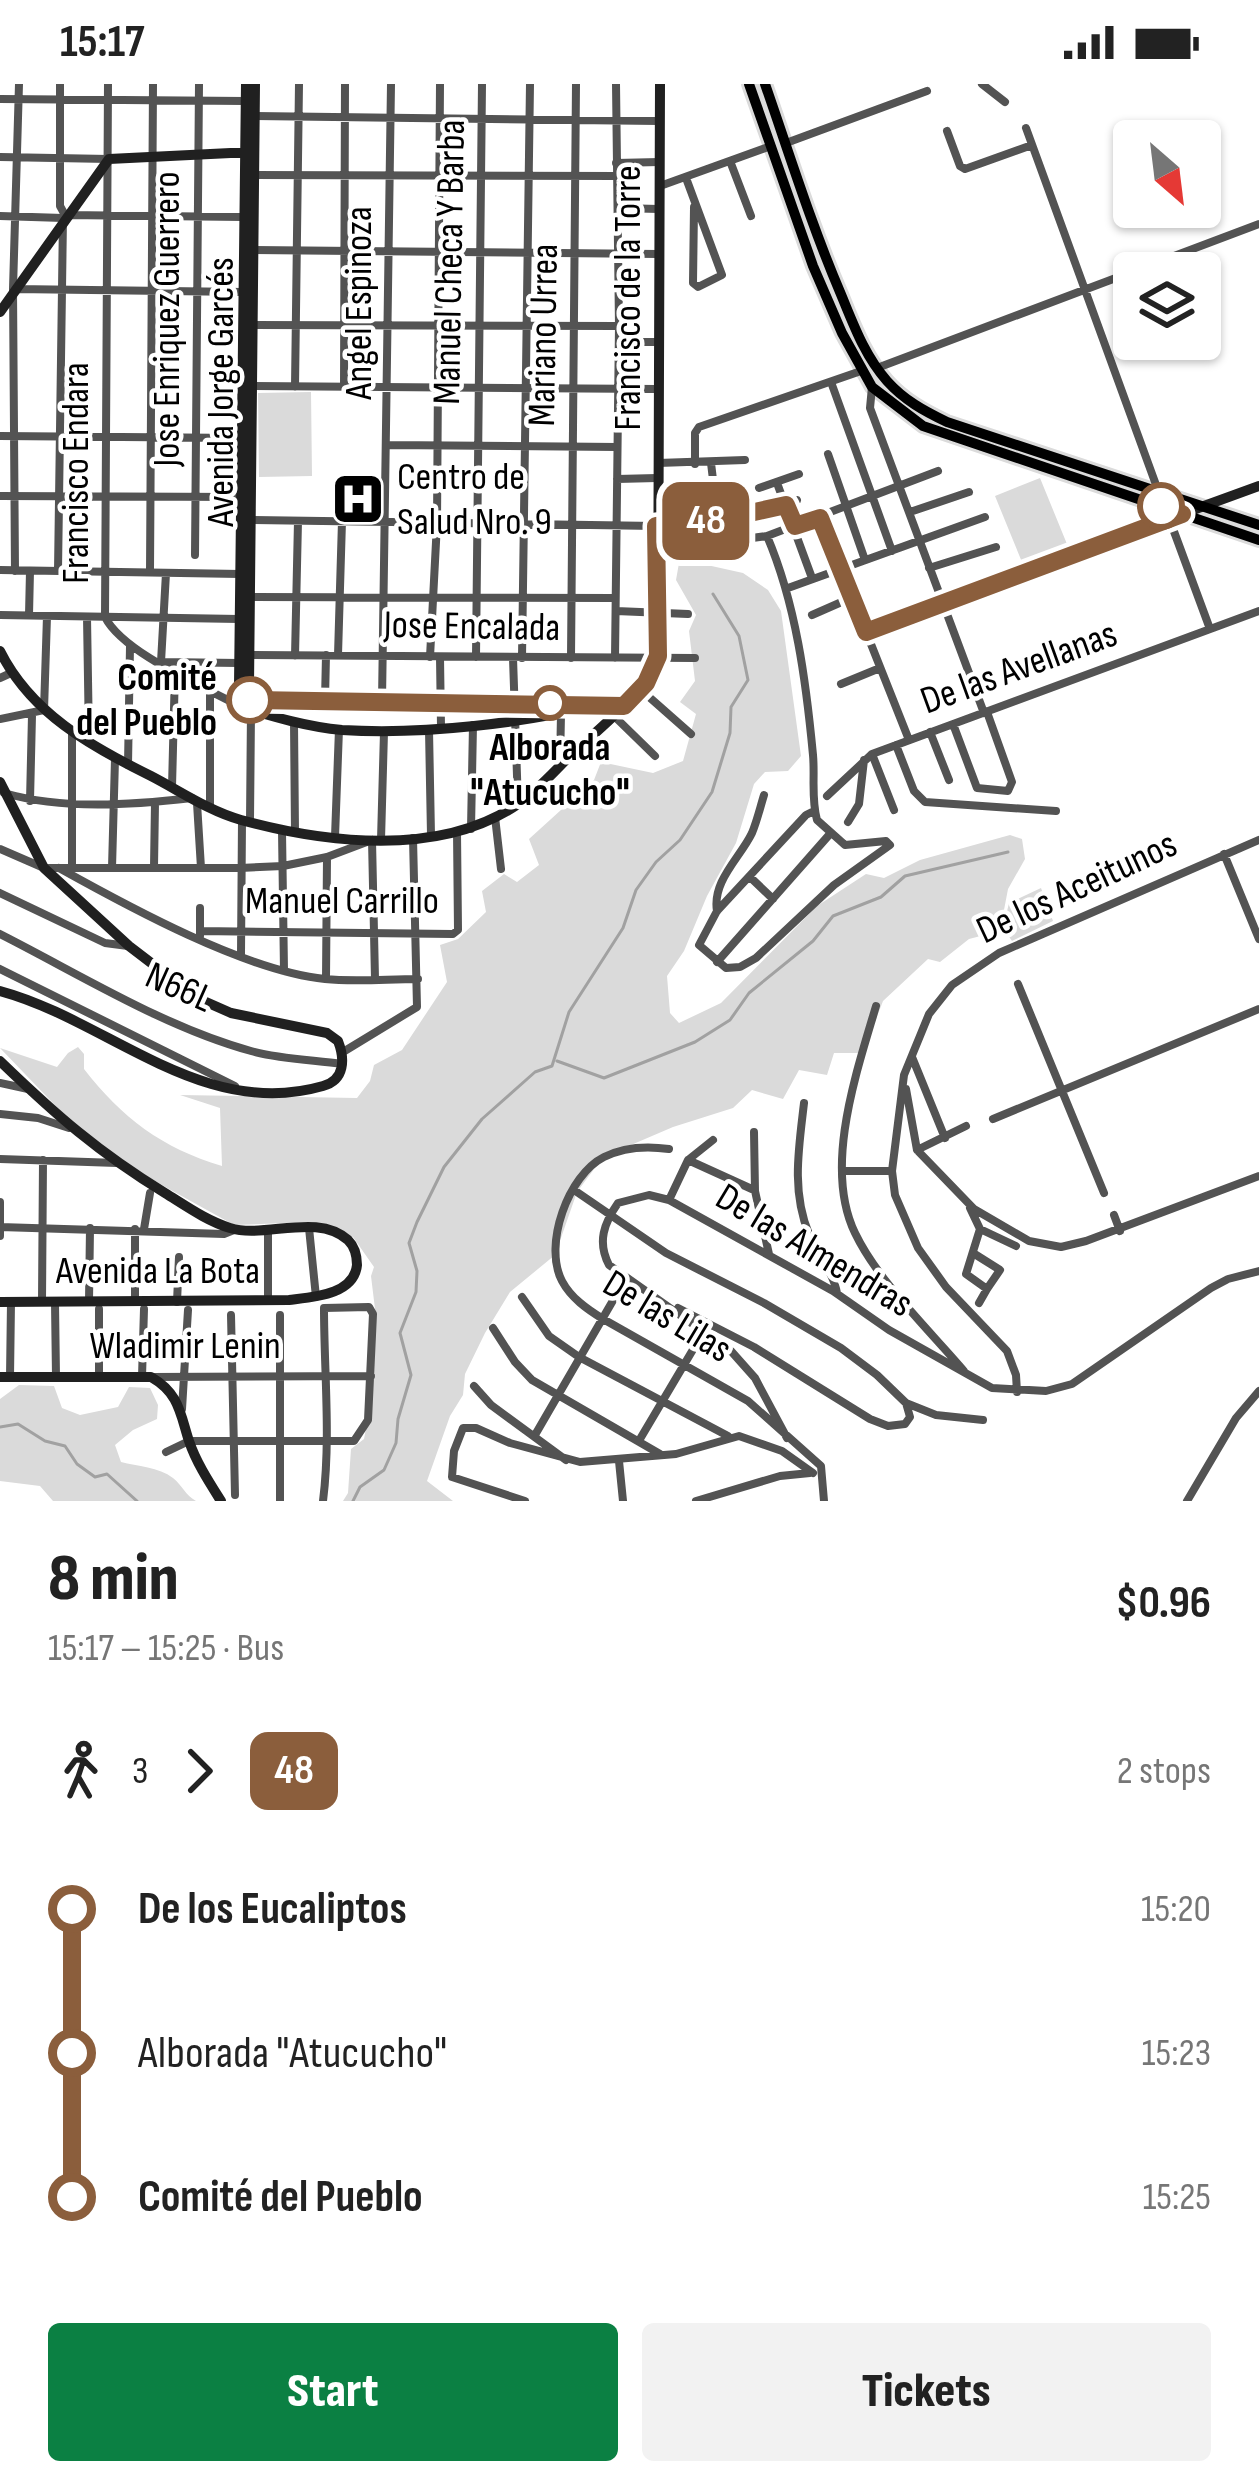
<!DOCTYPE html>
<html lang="en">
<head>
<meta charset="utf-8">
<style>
  :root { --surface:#fff; --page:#f2f2f2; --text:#222; --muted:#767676; --accent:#0b8043 }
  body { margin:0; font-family:"Sofia Sans Condensed",sans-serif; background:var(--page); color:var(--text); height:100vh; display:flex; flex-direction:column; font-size:45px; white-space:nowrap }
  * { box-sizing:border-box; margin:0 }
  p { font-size:39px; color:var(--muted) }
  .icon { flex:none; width:66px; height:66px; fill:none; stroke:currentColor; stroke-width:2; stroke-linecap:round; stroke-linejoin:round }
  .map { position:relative; height:1417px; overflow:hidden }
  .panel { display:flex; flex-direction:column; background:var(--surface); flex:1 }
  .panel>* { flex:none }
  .badge { padding:0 24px; border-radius:18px; font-size:42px; line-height:78px }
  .needle { width:78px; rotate:152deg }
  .buttons { position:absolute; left:1113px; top:36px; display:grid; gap:24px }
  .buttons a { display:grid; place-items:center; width:108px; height:108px; border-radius:12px; background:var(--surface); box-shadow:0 3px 9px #0004; font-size:60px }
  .map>.badge { position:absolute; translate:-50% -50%; box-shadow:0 0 0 6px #fff }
  .legs { display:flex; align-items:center; gap:18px; height:132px; padding:0 48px; font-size:39px }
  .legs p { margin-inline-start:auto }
  .overview { display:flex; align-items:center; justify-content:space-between; height:204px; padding:0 48px }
  h1 { font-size:66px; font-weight:800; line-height:90px }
  .cta { display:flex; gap:24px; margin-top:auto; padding:24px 48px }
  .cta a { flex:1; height:138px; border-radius:12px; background:var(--accent); color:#fff; font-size:48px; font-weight:800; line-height:138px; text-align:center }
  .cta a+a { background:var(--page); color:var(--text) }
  ul { padding:0 48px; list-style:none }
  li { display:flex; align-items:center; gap:42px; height:144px; font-size:45px }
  li i { display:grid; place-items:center; width:18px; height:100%; margin:0 15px; background:currentColor }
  li i::after { content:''; width:30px; height:30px; margin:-15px; border:9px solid; border-radius:50%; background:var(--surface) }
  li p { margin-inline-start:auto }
  li:first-child i { background:linear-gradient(#0000 50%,currentColor 0) }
  li:last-child i { background:linear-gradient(currentColor 50%,#0000 0) }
  .status { display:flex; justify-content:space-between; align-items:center; height:84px; padding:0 60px; background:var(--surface); direction:ltr }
  .status svg { height:33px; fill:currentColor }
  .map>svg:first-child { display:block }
  .green { fill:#dadada }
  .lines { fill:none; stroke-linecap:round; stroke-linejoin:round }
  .stream { stroke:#a1a1a1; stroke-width:3 }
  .primary-casing { stroke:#dbdbdb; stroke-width:16 }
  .street { stroke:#535353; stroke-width:8 }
  .secondary { stroke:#202020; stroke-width:10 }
  .primary { stroke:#000; stroke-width:10 }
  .line-1-casing { stroke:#fff; stroke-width:27 }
  .line-1 { stroke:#8b5e3c; stroke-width:18 }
  .stop-1-dot { fill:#fff; stroke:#8b5e3c; stroke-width:6 }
  .labels { text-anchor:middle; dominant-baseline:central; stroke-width:9; stroke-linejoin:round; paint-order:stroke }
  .street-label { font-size:39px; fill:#000; stroke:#fff }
  .poi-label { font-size:39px; fill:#000; stroke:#fff; text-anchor:start }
  .stop-label { font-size:39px; font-weight:bold; fill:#000; stroke:#fff; text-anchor:end }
</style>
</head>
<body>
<div class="status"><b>15:17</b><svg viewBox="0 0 49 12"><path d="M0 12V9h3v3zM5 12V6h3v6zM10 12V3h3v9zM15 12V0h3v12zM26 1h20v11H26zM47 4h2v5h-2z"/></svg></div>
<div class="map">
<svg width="1259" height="1417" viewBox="0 0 1259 1417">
  <rect width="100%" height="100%" fill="#fff"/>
  <path class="green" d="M311 308 312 392 259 393 258 309Z
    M1040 394 1069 465 1024 483 995 412Z
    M689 477 743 489 768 506 781 527 801 672 788 687 765 688 754 700 736 759 707 812 684 867 667 892 670 929 679 939 721 919 817 822 866 790 884 794 920 776 1010 751 1022 755 1025 775 1008 805 1000 847 969 855 940 878 928 875 883 917 863 969H834L827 991 799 986 783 1015 752 1006 733 1024 673 1043 603 1073 577 1108 555 1171 510 1208 485 1249 465 1290 463 1311 450 1332 427 1397 453 1417H343L348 1409 351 1365 364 1355 368 1334 375 1225 371 1192 374 1183 353 1153 311 1138 234 1141 169 1105 114 1073 73 1040 0 964 57 983 68 969 78 963 84 970V985C122 1034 162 1064 222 1082L220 1024 180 1011 357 1014 370 997 374 981 402 966 447 898 440 861 458 855 486 828 482 807 504 790 517 798 539 781 529 755 594 696 601 678 653 689 683 677 696 630 680 618 695 597 689 547 696 531 676 496 679 479Z
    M1041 804 1053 837 1012 857 1003 844 1009 819Z
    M19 1301 54 1302 62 1324 80 1331 118 1323 129 1303 150 1304 158 1321 157 1335 133 1346 115 1361 121 1378C137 1382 159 1383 173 1394 183 1402 185 1411 196 1417H53L40 1402 0 1397V1315Z"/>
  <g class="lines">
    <path class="stream" d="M557 977 604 994 695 958 730 936 749 909 813 857 833 832 881 813 905 792 1008 768
      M0 1343 18 1340 45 1357 65 1362 77 1380 95 1393 107 1390 137 1417
      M353 1417 360 1403 384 1386 396 1359 398 1335 411 1291 400 1249 416 1208 417 1187 409 1159 417 1138 444 1083 482 1035 535 988 552 982 569 928 623 844 636 806 656 778 680 756 712 708 730 649 731 623 748 596 739 552 713 510"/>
    <g class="primary-casing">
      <path id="primary" d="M749 0 813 182 842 249 872 303 923 342 1259 456
        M765 0C789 69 811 140 840 208 853 239 864 271 887 297 904 316 924 327 947 338L1259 441"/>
    </g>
    <path class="street" d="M60 0V122L65 131 244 133
      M108 0 105 533C123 569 205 603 241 623
      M982 0 1005 18
      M0 15 245 17
      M255 32 659 37
      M1026 44 1159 409
      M947 47 960 82 965 85 1032 61
      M786 59 927 7
      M0 73 109 75
      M730 77 751 132
      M616 79 659 78
      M254 91 618 92
      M686 94 722 191 698 203 693 199 694 123
      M660 102 771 62
      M618 124 659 125
      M0 132 63 134 58 487
      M252 166 658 170
      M15 205 243 208
      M252 241 619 242
      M619 258H658
      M877 284 1259 140
      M831 298 892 467
      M251 302 657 305
      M295 303 299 0
      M344 303 345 0
      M872 303 870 324 984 629
      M0 352 243 354
      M388 361 617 363
      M828 370 865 476
      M658 379 745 376
      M711 379 718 437
      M695 380V349L699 343 861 287
      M617 395 657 394
      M777 399 812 494
      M759 404 799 390
      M0 412 240 413
      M910 428 969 408
      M821 434 909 656
      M1169 434 1210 545
      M247 436 656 442 750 431 797 416
      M767 452C796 520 806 597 813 671 815 692 811 715 817 736L845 761 886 757 890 761
      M722 458 767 452 938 387
      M195 471 199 0
      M728 477 729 458
      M929 484 996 463
      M0 486 240 490
      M15 487 13 205 19 0
      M150 488 153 0
      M166 489 161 578 239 579
      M788 504 985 433
      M249 513 615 514
      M616 527 688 530
      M0 531 239 535
      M29 531 30 487
      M812 531 853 513
      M87 533 89 657
      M866 547 1179 431
      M248 571 695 574
      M338 571 342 437
      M295 572 298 437
      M430 573 437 439 440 0
      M440 573 441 643
      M476 573 482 0
      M513 574 518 721
      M522 574 530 0
      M571 574 576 0
      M615 574 619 242 616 0
      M0 594 11 589
      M841 600 880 584
      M640 605 691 650
      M325 616 326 571
      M382 617 391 0
      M614 632 655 672
      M0 635 44 626 47 532
      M294 638 295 748
      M953 640 977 704 1008 707 1012 698 987 628
      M429 646 431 751
      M72 648V783
      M930 648 949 696
      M896 661 914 707 925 718 1056 727
      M872 670 894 726
      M128 681 130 562
      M560 681 561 630
      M172 703 175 586
      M4 709C63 726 132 721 192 714
      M827 712 872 670 1259 527
      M30 717 32 631
      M197 719 201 784
      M210 723V606
      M814 727 806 731 717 827 699 861 726 884 740 883 756 874 834 801 890 761
      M495 733 501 785
      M250 737 251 626
      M848 738 859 720 864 676
      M471 745 473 641
      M282 747 284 887
      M335 753 339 645
      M381 756 384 648
      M0 765 44 784H240L283 782 327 773 372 756 375 895
      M1224 770 1259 855
      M154 783 155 719
      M59 784C129 823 246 887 325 895 355 898 387 895 418 895
      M112 784 115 675
      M750 793 773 815
      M0 809 105 859 128 862
      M200 824V852
      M717 827C712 797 740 774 752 749 757 737 760 724 764 711
      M200 847 453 850 458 846 457 748
      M0 850C81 891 164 943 251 967 280 975 313 976 342 980
      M241 870 242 736
      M717 878 829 751
      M0 885 235 1002
      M326 895 327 773
      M1018 900 1104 1109
      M876 922C857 987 823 1083 855 1149 878 1197 929 1246 964 1287
      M343 968 417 923 413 754
      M912 973 945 1054
      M0 999 28 1005
      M906 1005 917 1066 974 1125 1029 1157 1061 1163 1086 1157 1259 1092
      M804 1019C799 1063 791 1107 809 1150 817 1169 834 1190 837 1209
      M0 1030 38 1034 69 1044
      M993 1035 1259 925
      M754 1048 755 1107 769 1170
      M669 1065C648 1062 624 1063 604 1073 568 1091 543 1161 562 1197 571 1214 587 1225 603 1235L748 1317 821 1382 824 1417
      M917 1066 966 1042
      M0 1075 117 1079
      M688 1076 754 1106
      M842 1087H892
      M574 1106 666 1169 764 1219 841 1264 877 1291 906 1319 936 1331 983 1336
      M669 1116 688 1076 713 1056
      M0 1118V1152
      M970 1124 980 1145 966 1190 987 1205 1000 1186 973 1169
      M1114 1131 1120 1147
      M0 1143 224 1150 234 1146
      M309 1144 316 1213
      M135 1145V1218
      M144 1145 150 1109
      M980 1145 1016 1162
      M522 1213 549 1252 579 1273 728 1352
      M268 1216V1145
      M42 1218 43 1076
      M89 1218 90 1144
      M177 1218 179 1173
      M55 1219 56 1293
      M979 1219 987 1205
      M678 1224 754 1263 870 1335 888 1342 905 1340 910 1333 906 1319
      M231 1231 235 1411
      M493 1244 515 1278 532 1296 660 1370
      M10 1293 11 1218
      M99 1293V1225
      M142 1293 144 1225
      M152 1293 371 1292
      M474 1302 491 1321 566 1376
      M1017 1308 1016 1291 1007 1267 946 1203 918 1164 895 1111 892 1087 904 991 929 930 952 901 999 869 1259 756
      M182 1325 188 1226
      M535 1351 626 1194
      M787 1354 755 1294 731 1267 609 1181C597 1158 604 1139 618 1119L649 1111 669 1116 833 1207 889 1246 992 1304 1046 1307 1072 1300 1211 1204 1228 1195 1259 1187
      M640 1355 704 1247
      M166 1368 189 1357H354L368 1336 373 1230 369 1223 324 1224C324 1287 331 1354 323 1417
      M619 1377 623 1417
      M280 1417V1231
      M525 1417 452 1393 454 1367 463 1344H476L510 1359 580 1378 676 1370 739 1352 782 1367 813 1389
      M696 1417 780 1392 810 1389
      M1187 1417 1236 1334 1259 1307"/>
    <path class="secondary" d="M255 0 249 603 241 623C274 633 308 643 342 646 425 651 524 639 604 620
      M0 228 109 75 251 68
      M1182 430 1259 402
      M0 567C31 629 90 662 151 692 180 707 209 727 241 736 325 759 438 773 515 722 537 708 556 685 575 667 607 638 641 612 658 572L660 0
      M243 616 239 601 246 0
      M243 616 624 622
      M0 698 44 784 129 862 197 914 231 929 327 949 338 957C345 975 345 996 323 1002 202 1037 108 936 0 907
      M0 977C56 1031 98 1068 165 1109 186 1122 207 1137 230 1144 265 1155 317 1128 348 1156 354 1162 357 1172 357 1181 354 1211 313 1213 289 1216L0 1218
      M0 1293H151C179 1309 180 1329 189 1357 196 1378 209 1398 221 1417"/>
    <use href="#primary" class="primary"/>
  </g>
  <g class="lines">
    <g class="line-1-casing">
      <path id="line-1" d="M250 616 624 622 646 599 658 572 656 442 718 436 786 421 795 442 820 434 866 548 1182 430 1161 422"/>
    </g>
    <use href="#line-1" class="line-1"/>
  </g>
  <defs>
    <g id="hospital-square" transform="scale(2.7)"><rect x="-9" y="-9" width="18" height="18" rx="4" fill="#000" stroke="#fff"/><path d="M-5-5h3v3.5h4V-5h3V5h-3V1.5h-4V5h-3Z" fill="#fff"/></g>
  </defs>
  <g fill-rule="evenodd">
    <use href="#hospital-square" x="358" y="415"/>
  </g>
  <g class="stop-1-dot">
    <circle cx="1161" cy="422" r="21"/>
    <circle cx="250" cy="616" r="21"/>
    <circle cx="550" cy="619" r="15"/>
  </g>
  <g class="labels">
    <g class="street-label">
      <text transform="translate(450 178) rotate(-89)">Manuel Checa Y Barba</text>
      <text transform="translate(628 214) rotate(-90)">Francisco de la Torre</text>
      <text transform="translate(359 219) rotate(-90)">Angel Espinoza</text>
      <text transform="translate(167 235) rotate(-90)">Jose Enriquez Guerrero</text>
      <text transform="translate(544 251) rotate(-89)">Mariano Urrea</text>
      <text transform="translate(221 308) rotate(-90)">Avenida Jorge Garcés</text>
      <text transform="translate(76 389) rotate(-90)">Francisco Endara</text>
      <text transform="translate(472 543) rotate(1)">Jose Encalada</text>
      <text transform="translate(1019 584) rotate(-20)">De las Avellanas</text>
      <text transform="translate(1077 804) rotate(-25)">De los Aceitunos</text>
      <text x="342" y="817">Manuel Carrillo</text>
      <text transform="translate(179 904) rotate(24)">N66L</text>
      <text transform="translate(814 1167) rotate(31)">De las Almendras</text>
      <text x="158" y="1187">Avenida La Bota</text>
      <text transform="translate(667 1233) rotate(31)">De las Lilas</text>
      <text x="185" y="1262">Wladimir Lenin</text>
    </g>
    <g class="poi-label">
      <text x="397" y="393">Centro de<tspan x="397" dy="45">Salud Nro. 9</tspan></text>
    </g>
    <g class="stop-label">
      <text x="217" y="594">Comité<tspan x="217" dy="45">del Pueblo</tspan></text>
      <text x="550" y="664" text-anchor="middle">Alborada<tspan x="550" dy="45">"Atucucho"</tspan></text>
    </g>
  </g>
</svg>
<div class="buttons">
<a><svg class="needle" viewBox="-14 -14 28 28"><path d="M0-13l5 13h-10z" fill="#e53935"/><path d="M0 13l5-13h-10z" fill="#767676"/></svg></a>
<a><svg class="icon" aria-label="layers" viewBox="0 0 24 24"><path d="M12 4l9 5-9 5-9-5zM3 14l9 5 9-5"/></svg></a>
</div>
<b class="badge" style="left:706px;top:437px;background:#8b5e3c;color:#fff">48</b>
</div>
<section class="panel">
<div class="overview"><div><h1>8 min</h1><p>15:17 – 15:25 · Bus</p></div><b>$0.96</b></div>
<div class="legs"><svg class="icon" aria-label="walk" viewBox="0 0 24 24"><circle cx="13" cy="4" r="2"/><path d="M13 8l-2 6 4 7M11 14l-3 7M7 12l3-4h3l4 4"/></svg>3<svg class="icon" aria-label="forward" viewBox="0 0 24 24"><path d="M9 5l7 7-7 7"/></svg><b class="badge" style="background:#8b5e3c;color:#fff">48</b><p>2 stops</p></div>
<ul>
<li><i style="color:#8b5e3c"></i><b>De los Eucaliptos</b><p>15:20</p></li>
<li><i style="color:#8b5e3c"></i><span>Alborada &quot;Atucucho&quot;</span><p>15:23</p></li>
<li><i style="color:#8b5e3c"></i><b>Comité del Pueblo</b><p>15:25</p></li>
</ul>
<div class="cta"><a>Start</a><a>Tickets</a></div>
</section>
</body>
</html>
